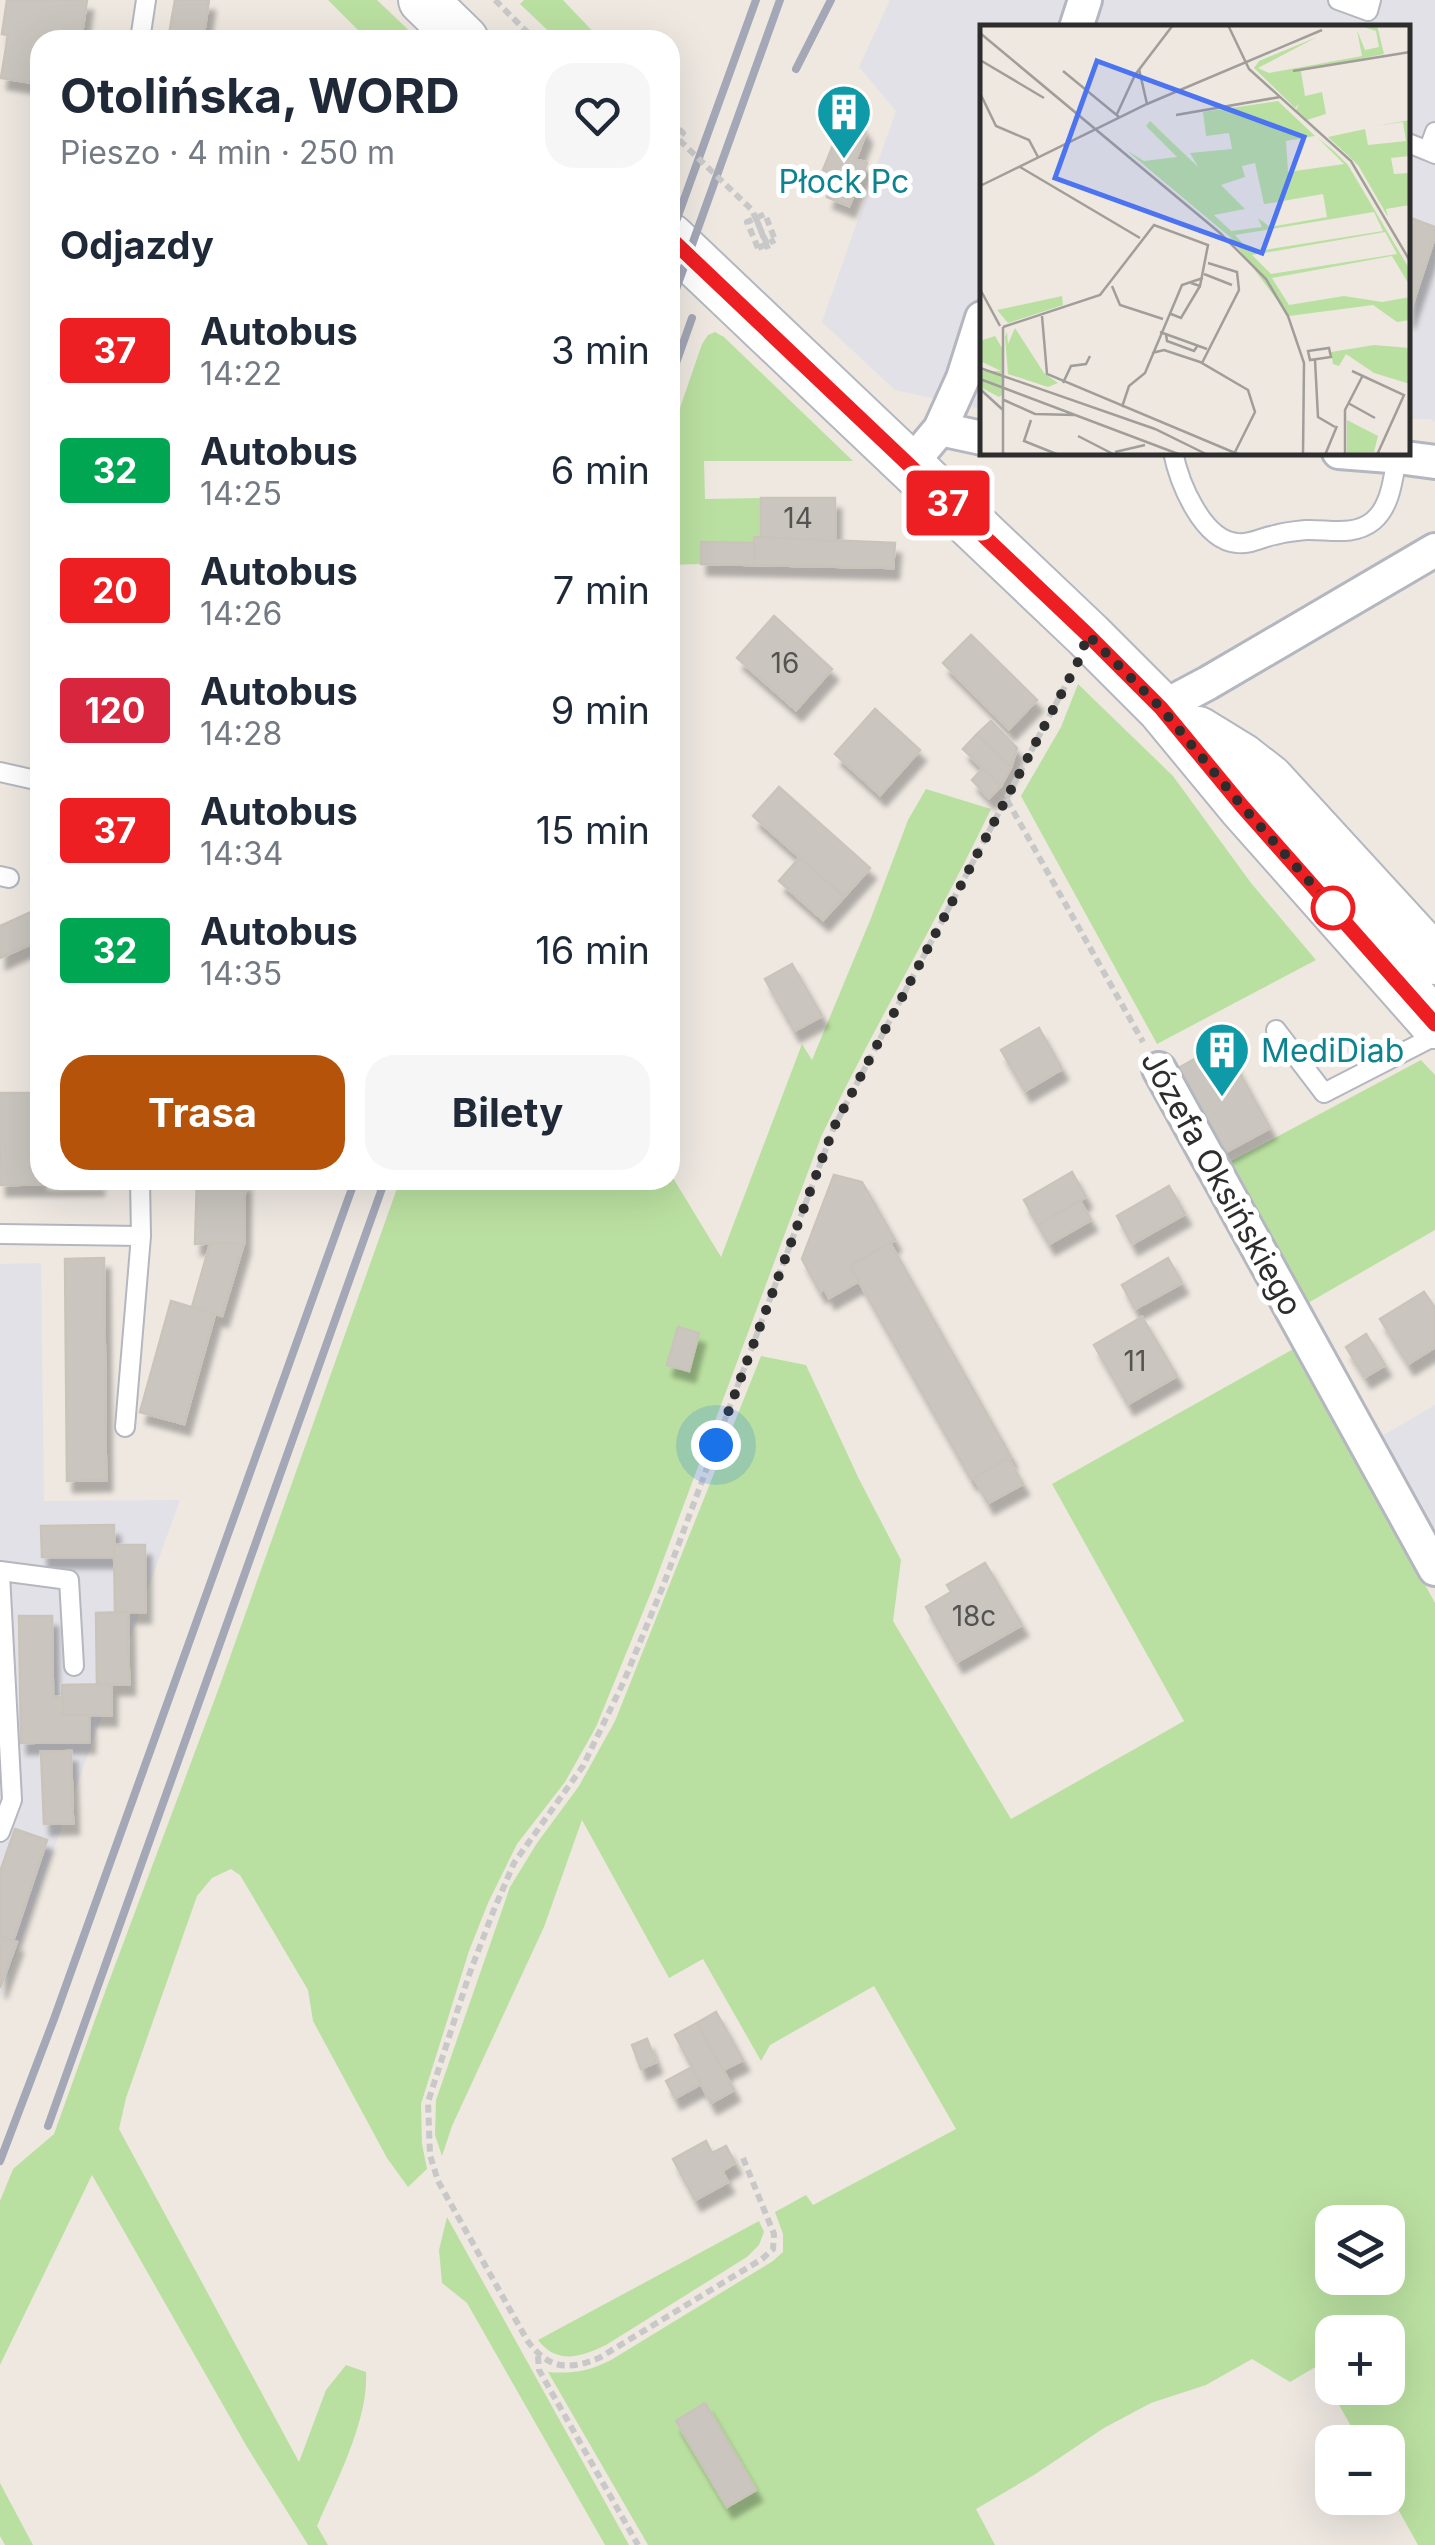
<!DOCTYPE html>
<html lang="pl">
<head>
<meta charset="utf-8">
<style>
  :root { --surface:#fff; --page:#f6f6f7; --text:#1f2937; --muted:#747a83; --accent:#b45309 }
  body { margin:0; font-family:Inter,sans-serif; background:var(--page); color:var(--text); height:100vh; display:flex; flex-direction:column; font-size:38px; white-space:nowrap }
  * { box-sizing:border-box; margin:0 }
  p { font-size:32px; color:var(--muted) }
  .icon { flex:none; width:55px; height:55px; fill:none; stroke:currentColor; stroke-width:2; stroke-linecap:round; stroke-linejoin:round }
  .map { position:relative; flex:1; overflow:hidden }
  .details { position:absolute; left:30px; top:30px; width:650px; height:1160px; display:flex; flex-direction:column; background:var(--surface); border-radius:30px; box-shadow:0 10px 40px #0002 }
  .details>* { flex:none }
  .badge { padding:0 20px; border-radius:8px; font-size:35px; line-height:65px }
  .controls { position:absolute; left:1315px; top:2205px; display:grid; gap:20px }
  .controls a { display:grid; place-items:center; width:90px; height:90px; border-radius:20px; background:var(--surface); box-shadow:0 10px 40px #0002; font-size:50px }
  .you { position:absolute; width:50px; height:50px; margin:-25px; border:8px solid #fff; border-radius:50%; background:#1a73e8; box-shadow:0 0 0 15px #1a73e833 }
  .map>.badge { position:absolute; translate:-50% -50%; box-shadow:0 0 0 5px #fff }
  h2 { padding:0 30px; font-size:38px; line-height:90px }
  .round { display:grid; place-items:center; flex:none; width:105px; height:105px; border-radius:30px; background:var(--page) }
  .summary { display:flex; align-items:center; justify-content:space-between; height:170px; padding:0 30px }
  h1 { font-size:48px; font-weight:700; line-height:75px }
  .button { display:flex; gap:20px; margin-top:auto; padding:20px 30px }
  .button a { flex:1; height:115px; border-radius:30px; background:var(--accent); color:#fff; font-size:40px; font-weight:700; line-height:115px; text-align:center }
  .button a+a { background:var(--page); color:var(--text) }
  ul { padding:0; list-style:none }
  li { display:flex; align-items:center; gap:30px; height:120px; padding:0 30px }
  li div { flex:1 }
  li b { display:block; font-size:38px }
  li em { font-style:normal }
  li .badge { min-width:110px; font-weight:700; text-align:center }
  .map>svg:first-child { display:block }
  .industrial { fill:#e2e1e7 }
  .green { fill:#bae0a1; fill-rule:evenodd }
  .building { fill:#cac6bf; stroke:#c9c3ba; stroke-width:2.5; filter:url(#shadow) }
  .lines { fill:none; stroke-linecap:round; stroke-linejoin:round }
  .service-casing { stroke:#b4b7c0; stroke-width:22 }
  .minor-casing { stroke:#b4b7c0; stroke-width:38 }
  .secondary-casing { stroke:#b4b7c0; stroke-width:52 }
  .path { stroke:#c8c8c8; stroke-width:6; stroke-dasharray:8 5; stroke-linecap:butt }
  .service { stroke:#fff; stroke-width:18 }
  .minor { stroke:#fff; stroke-width:32 }
  .secondary { stroke:#fff; stroke-width:48 }
  .rail { stroke:#a3a7b6; stroke-width:8 }
  .path-bridge { stroke:#c8c8c8; stroke-width:6; stroke-dasharray:8 5; stroke-linecap:butt }
  .line-casing { stroke:#fff; stroke-width:22 }
  .line { stroke:#ee1f23; stroke-width:15 }
  .walk { stroke:#2d2d2d; stroke-width:10; stroke-dasharray:0 18 }
  .stop-dot { fill:#fff; stroke:#ee1f23; stroke-width:5 }
  .labels { text-anchor:middle; dominant-baseline:central; stroke-width:10; stroke-linejoin:round; paint-order:stroke }
  .number-label { font-size:28px; fill:#545352 }
  .culture-label { font-size:32px; fill:#0d838f; stroke:#fff }
  .street-label { font-size:32px; fill:#2d2d2d; stroke:#fff }
  .inset-road { fill:none; stroke:#a19d99; stroke-width:2.5 }
  .view { fill:#4c73f0; fill-opacity:0.15; stroke:#4c73f0; stroke-width:5 }
  .inset-edge { fill:none; stroke:#2d2d2d; stroke-width:5 }
</style>
</head>
<body>
<div class="map">
<svg width="1435" height="2545" viewBox="0 0 1435 2545">
  <defs>
    <filter id="shadow"><feDropShadow dx="6" dy="11" stdDeviation="2.5" flood-color="#0004"/></filter>
  </defs>
  <rect width="100%" height="100%" fill="#eee8e1"/>
  <path class="industrial" d="M890 0H1435V422L1430 419H1408V28H982V409L895 390 822 322 896 111 859 67Z
    M41 1263 44 1501 180 1500 0 1998V1264Z
    M1435 1405V1535L1382 1436Z"/>
  <path class="green" d="M328 0H377L419 40H368Z
    M524 0H563L601 40H558L520 4Z
    M715 332 724 337 853 461H704L705 499 761 498V537L755 543 702 542 701 564 670 565V437L702 344 708 335Z
    M1078 684 1173 776 1251 883 1316 960 1157 1044 1021 796 1061 727Z
    M926 789 991 809C938 920 874 1026 821 1137L652 1590 596 1727 565 1782 517 1844 488 1903 469 1951 421 2104 422 2144 427 2169 408 2187 387 2158 313 2021 308 1990 240 1875 231 1869 212 1878 197 1896 126 2098 119 2129 299 2462 326 2390 346 2365 366 2372C369 2419 336 2482 317 2526L328 2545H308L247 2447 92 2175 0 2365V2201L13 2169 54 2134 105 1992 220 1685 400 1180H670V1173L721 1257 802 1044 812 1060 871 918 908 820Z
    M1421 1060 1435 1075V1230L1308 1303 1224 1165Z
    M1297 1347 1435 1603V2545H1418L1388 2491V2442H1360L1317 2366 1290 2382 1252 2359 1206 2385 1151 2403 1104 2428 1034 2475 976 2509 995 2545H648L548 2372C573 2374 589 2371 611 2360L773 2261 783 2252V2234L775 2212 806 2195 813 2205 956 2129 874 1986 770 2045 761 2061 703 1959 669 1978 582 1820 544 1927 452 2126 442 2156 435 2135 436 2100 510 1887 537 1843 579 1786 615 1721 761 1356 806 1365 859 1479 901 1560 893 1621 1011 1819 1184 1721 1052 1484ZM1332 2222H1388V2278H1332ZM1332 2332H1388V2388H1332Z
    M447 2217 629 2545H605L467 2303 442 2283 439 2250Z
    M759 2221 764 2232 759 2245 747 2257 606 2345C581 2357 557 2365 538 2340Z
    M0 2483 33 2545H5L0 2536Z"/>
  <path class="building" d="M7 0H87L81 40H40V84L1 78 8 35 2 34Z
    M175 0H209L203 40H168Z
    M858 120 866 133 856 159 867 163 849 206 827 197 836 175 823 170 840 128 845 123 856 124Z
    M1408 217 1435 227V237L1408 318Z
    M761 498H835V541L761 537Z
    M754 537 895 543 893 568 754 565Z
    M701 542 755 543 754 565 701 564Z
    M774 616 832 669 796 710 737 658Z
    M971 635 1037 700 1009 729 943 663Z
    M875 709 920 750 880 795 835 754Z
    M991 721 1017 748 1011 767 977 734Z
    M977 734 1011 767 1001 786 963 749Z
    M983 768 1001 786 989 798 972 780Z
    M779 787 870 868 844 897 753 816Z
    M800 857 844 897 823 920 779 881Z
    M40 908V940L0 958V926Z
    M792 964 822 1016 794 1031 765 979Z
    M1039 1028 1062 1069 1025 1091 1001 1050Z
    M1223 1043 1270 1128 1222 1154 1175 1070Z
    M0 1093H40V1180H98V1184L0 1185Z
    M1072 1172 1086 1197 1038 1225 1024 1200Z
    M834 1175 862 1182 895 1240 850 1266 859 1281 829 1298 824 1289 820 1292 802 1259Z
    M197 1180H245L244 1243 195 1244Z
    M1169 1186 1185 1214 1132 1244 1117 1216Z
    M1080 1201 1091 1220 1049 1244 1038 1225Z
    M244 1243 222 1316 192 1307 210 1244Z
    M890 1243 1011 1457 971 1479 850 1266Z
    M104 1258 106 1480 67 1481 65 1259Z
    M1168 1258 1182 1283 1135 1309 1122 1285Z
    M1424 1292 1435 1308V1347L1408 1364 1380 1319Z
    M171 1301 215 1314 184 1424 140 1412Z
    M1142 1317 1177 1376 1128 1404 1094 1345Z
    M678 1327 699 1333 689 1371 667 1365Z
    M1366 1334 1385 1365 1365 1377 1346 1347Z
    M1008 1458 1023 1484 988 1503 974 1478Z
    M114 1525V1557H42L41 1526Z
    M114 1545H145V1612H115Z
    M985 1563 1022 1625 957 1662 926 1607 951 1592 947 1585Z
    M128 1612 129 1684H97L96 1613Z
    M19 1616H52L53 1697H63V1715H89V1742L21 1743Z
    M111 1684V1715H63L62 1685Z
    M71 1751 73 1823 44 1824 41 1752Z
    M15 1829 47 1840 13 1941 0 1936V1872Z
    M0 1936 17 1942 0 1988Z
    M716 2012 743 2060 723 2070 697 2023Z
    M697 2023 734 2090 711 2103 675 2035Z
    M647 2039 656 2062 641 2069 632 2045Z
    M692 2067 701 2084 675 2098 666 2081Z
    M706 2141 712 2153 726 2146 735 2163 722 2171 728 2182 695 2200 673 2159Z
    M705 2403 756 2490 727 2507 676 2421Z"/>
  <g class="lines">
    <g class="service-casing">
      <path id="service" d="M1338 0 1368 11 1371 0
        M140 40 146 0
        M1435 132 1428 151 1435 154
        M1408 143 1428 151
        M1173 452C1179 482 1202 540 1237 543 1250 545 1262 537 1275 535 1284 532 1296 531 1306 530 1328 529 1353 537 1373 521 1391 506 1393 478 1397 457
        M0 772 40 781
        M0 876 9 878
        M1276 1030 1324 1093 1435 1036
        M0 1234 141 1236 140 1180
        M125 1427 141 1236
        M0 1571 69 1580 74 1666
        M0 1574 12 1800 0 1832"/>
    </g>
    <g class="minor-casing">
      <path id="minor" d="M1076 28 1085 0
        M940 429 982 438
        M1339 452 1390 456 1435 462
        M909 466 940 429 963 378 982 318
        M1161 708 1208 683 1435 550
        M1159 1069 1435 1569"/>
    </g>
    <g class="secondary-casing">
      <path id="secondary" d="M423 0 464 40
        M670 238 1088 635 1161 708 1242 806 1435 1024
        M1198 731 1242 758 1269 779 1435 960"/>
    </g>
    <path class="path" d="M495 0 535 40
      M670 120 683 133 670 146
      M756 218 768 249
      M758 248 747 222 765 214 775 240
      M1007 800 1143 1042
      M743 2158 774 2234 773 2249 762 2259 599 2358C567 2371 548 2369 527 2340L438 2181 430 2155 428 2102 469 1975 493 1912 514 1863 583 1766 624 1681 663 1586 834 1127 1072 673
      M538 2356 539 2370 638 2545"/>
    <use href="#service" class="service"/>
    <use href="#minor" class="minor"/>
    <use href="#secondary" class="secondary"/>
    <path class="rail" d="M796 69 831 0
      M670 238 756 0
      M670 306 780 0
      M670 380 692 318
      M48 2126 385 1180
      M0 2161 54 2019 355 1180"/>
    <path class="path-bridge" d="M670 131 752 210 767 244
      M758 248 775 240"/>
  </g>
  <g class="lines">
    <g class="line-casing">
      <path id="line" d="M670 238 1088 635 1161 708 1242 806 1435 1024"/>
    </g>
    <use href="#line" class="line"/>
    <path class="walk" d="M716 1445 834 1127 1077 664 1088 635 1161 708 1242 806 1333 908"/>
  </g>
  <defs>
    <g id="building-pin" transform="scale(2.875)"><path d="M0 17L-7.5 6A9.5 9.5 0 1 1 7.5 6Z" fill="#0f9aa8" stroke="#fff"/><path d="M-4-6H4V6H1V3H-1V6H-4ZM-2.5-4.3h1.7v1.8h-1.7ZM.8-4.3h1.7v1.8H.8ZM-2.5-1h1.7V.8h-1.7ZM.8-1h1.7V.8H.8Z" fill="#fff"/></g>
  </defs>
  <g fill-rule="evenodd">
    <use href="#building-pin" x="844" y="112"/>
    <use href="#building-pin" x="1222" y="1050"/>
  </g>
  <circle class="stop-dot" cx="1333" cy="908" r="20"/>
  <g class="labels">
    <g class="number-label">
      <text x="798" y="518">14</text>
      <text x="785" y="663">16</text>
      <text x="1135" y="1361">11</text>
      <text x="974" y="1616">18c</text>
    </g>
    <g class="culture-label">
      <text x="844" y="181">Płock Pc</text>
      <text x="1261" y="1050" text-anchor="start">MediDiab</text>
    </g>
    <g class="street-label">
      <text transform="translate(1222 1183) rotate(61)">Józefa Oksińskiego</text>
    </g>
  </g>
  <g transform="translate(980 25)">
    <rect width="430" height="430" fill="#eee8e1"/>
    <path d="M378 0H397L404 29 321 46 325 71 342 67 346 89 327 95 316 85 319 79 315 83 274 43 279 36 337 12 278 43 289 48 382 31 377 5 385 25 399 22 396 6ZM298 76 335 111 306 116 308 147 364 139 337 112 355 127 368 140 430 245V261L412 231 292 253 309 280 364 271 402 277 430 272V295L417 297 393 280 309 291 250 212 146 125 164 136 197 132 166 101 170 96 218 142 210 128 252 124 249 108 226 111 223 87ZM275 138 284 179 268 182 343 169 347 192 290 202 278 193 282 202 251 206 234 190 265 184 241 160 265 152 262 141ZM394 187 403 206 271 227 255 210ZM405 207 417 229 291 249 272 230ZM430 95V131L411 133 414 149 428 148 430 180 406 184 408 192 378 140 348 112 385 104 388 120 426 116 423 97 396 101ZM82 271 83 280 28 298 17 285ZM35 303 64 348 78 358 68 362 28 349 25 312 27 307 28 319ZM15 311 22 323V370L19 372 0 362V346H21L0 336V316ZM394 320 430 323V359L394 348 366 329 359 341 353 339 351 327ZM367 395 398 411 394 427 367 428Z" fill="#bae0a1" fill-rule="evenodd"/>
    <path class="inset-road" d="M248 0 269 44 371 136 430 236M0 8 240 208 286 254 308 291 324 338 323 430M0 35 64 73M159 44 167 79M83 46 139 92M313 46 430 27M0 68 16 101 49 115 58 132M137 89 155 50 193 0M196 90 300 72M40 142 160 213M0 161 167 79 342 5M224 249 252 260M132 261 140 280 183 294M0 264 20 301M191 289 201 293 220 261M62 291 67 349 260 430M23 302 120 270 174 200 228 220 220 261 211 258M23 302V430M180 307 227 324M186 309 187 316 214 326 218 320M349 323 351 332 330 335 328 326ZM172 328 184 325 220 337 268 365 275 387 254 429M335 335 338 392 355 402M222 338 259 265 257 247 228 238M0 343 175 404 228 430M372 346 424 370 397 430M0 354 201 430M83 358 91 341 106 339 110 331M0 364 23 385M24 375 55 389 95 390M368 378 395 393M142 382 149 361 165 348 202 260 223 253M51 395 44 416 79 430M98 411 135 430M135 427 165 420M345 430 357 401M365 430V385L383 350"/>
    <path class="view" d="M117 36 324 112 282 228 75 153Z"/>
    <rect width="430" height="430" class="inset-edge"/>
  </g>
</svg>
<div class="controls">
<a><svg class="icon" aria-label="layers" viewBox="0 0 24 24"><path d="M12 4l9 5-9 5-9-5zM3 14l9 5 9-5"/></svg></a>
<a>+</a>
<a>−</a>
</div>
<div class="you" style="left:716px;top:1445px"></div>
<b class="badge" style="left:948px;top:503px;background:#ee1f23;color:#fff">37</b>
<section class="details">
<div class="summary"><div><h1>Otolińska, WORD</h1><p>Pieszo · 4 min · 250 m</p></div><a class="round"><svg class="icon" aria-label="heart" viewBox="0 0 24 24"><path d="M12 20l-8-8c-3-5 5-10 8-4 3-6 11-1 8 4z"/></svg></a></div>
<h2>Odjazdy</h2>
<ul>
<li><span class="badge" style="background:#ee1f23;color:#fff">37</span><div><b>Autobus</b><p>14:22</p></div><em>3 min</em></li>
<li><span class="badge" style="background:#00a651;color:#fff">32</span><div><b>Autobus</b><p>14:25</p></div><em>6 min</em></li>
<li><span class="badge" style="background:#ee1f23;color:#fff">20</span><div><b>Autobus</b><p>14:26</p></div><em>7 min</em></li>
<li><span class="badge" style="background:#d7263d;color:#fff">120</span><div><b>Autobus</b><p>14:28</p></div><em>9 min</em></li>
<li><span class="badge" style="background:#ee1f23;color:#fff">37</span><div><b>Autobus</b><p>14:34</p></div><em>15 min</em></li>
<li><span class="badge" style="background:#00a651;color:#fff">32</span><div><b>Autobus</b><p>14:35</p></div><em>16 min</em></li>
</ul>
<div class="button"><a>Trasa</a><a>Bilety</a></div>
</section>
</div>
</body>
</html>
